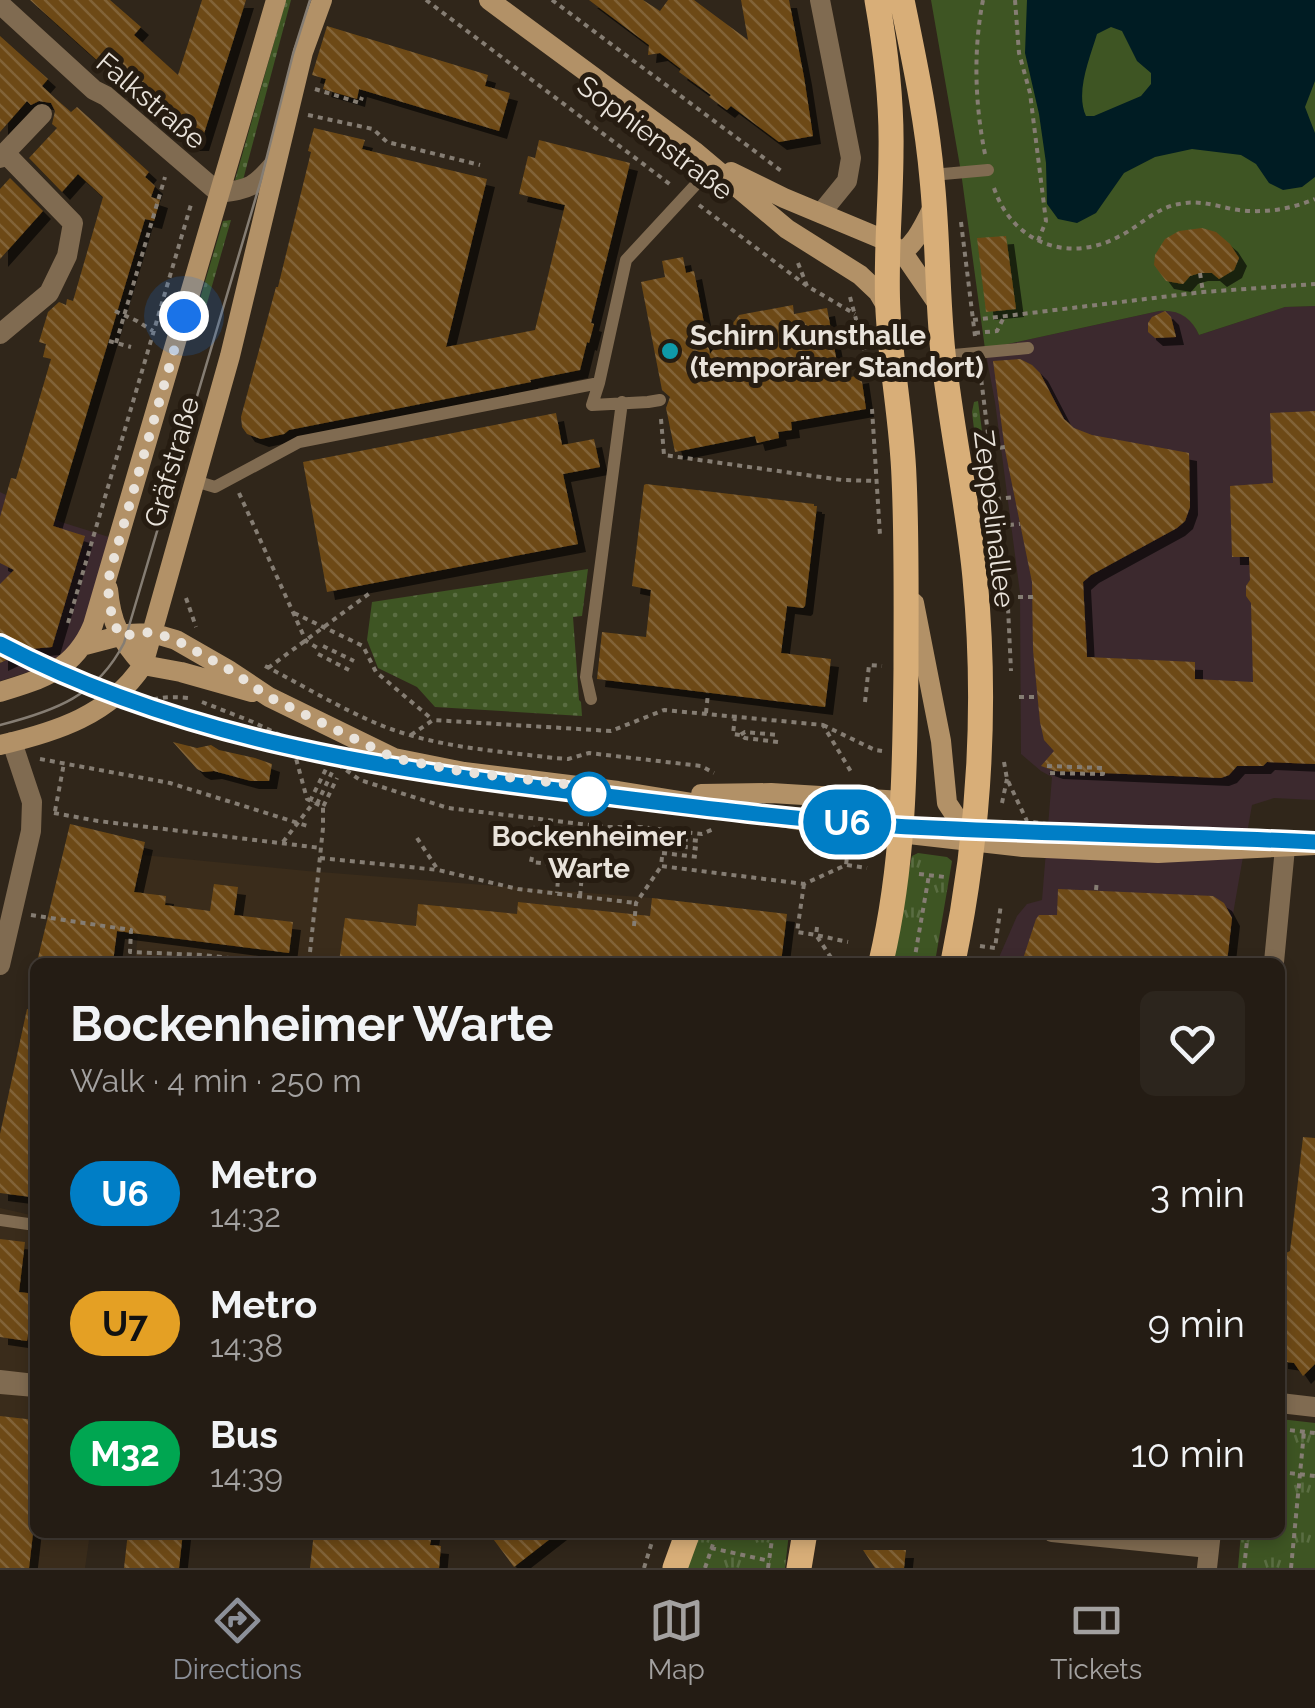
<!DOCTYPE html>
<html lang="en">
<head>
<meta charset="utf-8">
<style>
  :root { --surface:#241c14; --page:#2c251d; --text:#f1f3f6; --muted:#a3a1a0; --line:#413a34; --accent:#8c9099 }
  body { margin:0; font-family:Raleway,sans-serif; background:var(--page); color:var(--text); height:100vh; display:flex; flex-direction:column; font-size:38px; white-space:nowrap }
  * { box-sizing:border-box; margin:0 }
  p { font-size:32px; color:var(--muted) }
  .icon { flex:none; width:55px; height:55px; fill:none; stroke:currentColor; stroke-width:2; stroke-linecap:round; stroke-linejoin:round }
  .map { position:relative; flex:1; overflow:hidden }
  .panel { position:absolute; left:30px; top:958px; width:1255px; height:580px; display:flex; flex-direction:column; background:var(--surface); border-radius:15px; box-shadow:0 5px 15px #0003,0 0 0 2px var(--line) }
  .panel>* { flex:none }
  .badge { padding:0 20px; border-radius:32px; font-size:35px; line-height:65px }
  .you { position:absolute; width:50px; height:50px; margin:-25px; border:8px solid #fff; border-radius:50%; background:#1a73e8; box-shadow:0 0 0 15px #1a73e833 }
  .map>.badge { position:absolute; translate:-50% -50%; box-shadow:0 0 0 5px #fff }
  .round { display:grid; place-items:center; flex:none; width:105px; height:105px; border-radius:15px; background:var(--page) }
  .summary { display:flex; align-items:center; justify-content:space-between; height:170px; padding:0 40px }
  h1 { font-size:48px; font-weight:700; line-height:75px }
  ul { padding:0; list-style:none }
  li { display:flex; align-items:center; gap:30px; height:130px; padding:0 40px }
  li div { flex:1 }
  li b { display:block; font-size:38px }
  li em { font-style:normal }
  li .badge { min-width:110px; font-weight:700; text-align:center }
  .dock { display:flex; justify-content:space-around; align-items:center; height:140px; border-top:2px solid var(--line); background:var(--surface); font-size:28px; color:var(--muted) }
  .dock a { display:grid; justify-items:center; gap:5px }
  .dock .current { color:var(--accent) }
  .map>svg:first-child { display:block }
  .commercial { fill:#3c292e }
  .built { fill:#3a2c1b }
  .grass { fill:url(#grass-dots) }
  .park { fill:url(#park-tufts) }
  .garden { fill:#3e5523 }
  .water { fill:#001c23; fill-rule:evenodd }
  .building { fill:url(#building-back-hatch); filter:url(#shadow) }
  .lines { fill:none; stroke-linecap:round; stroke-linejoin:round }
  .path { stroke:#857d73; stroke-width:4; stroke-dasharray:5 5; stroke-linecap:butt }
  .lane { stroke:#806b51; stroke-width:12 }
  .street { stroke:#806b51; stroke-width:20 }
  .secondary { stroke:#b29167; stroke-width:20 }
  .primary { stroke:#d8ae78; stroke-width:25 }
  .tram { stroke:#857d73; stroke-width:2.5 }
  .line-casing { stroke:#fff; stroke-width:22 }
  .line { stroke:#007ec6; stroke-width:15 }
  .walk { stroke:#e9e3db; stroke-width:10; stroke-dasharray:0 18 }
  .culture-dot { fill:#0f9aa8; stroke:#261c11; stroke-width:4 }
  .stop-dot { fill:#fff; stroke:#007ec6; stroke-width:5 }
  .labels { text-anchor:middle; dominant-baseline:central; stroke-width:10; stroke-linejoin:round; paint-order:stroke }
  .street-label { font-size:28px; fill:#e9e3db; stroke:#261c11 }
  .poi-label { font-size:28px; font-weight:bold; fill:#e9e3db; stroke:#261c11; text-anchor:start }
  .stop-label { font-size:28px; font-weight:bold; fill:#e9e3db; stroke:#261c11 }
</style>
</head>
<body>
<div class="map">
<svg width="1315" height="1568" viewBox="0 0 1315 1568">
  <defs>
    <pattern id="grass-dots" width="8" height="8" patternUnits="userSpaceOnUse" patternTransform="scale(2.5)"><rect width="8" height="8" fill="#3e5523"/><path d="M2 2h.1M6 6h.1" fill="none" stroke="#5a6d42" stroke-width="1.8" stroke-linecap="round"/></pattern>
    <pattern id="park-tufts" width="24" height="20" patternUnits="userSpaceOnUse" patternTransform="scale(2.5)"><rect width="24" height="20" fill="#3e5523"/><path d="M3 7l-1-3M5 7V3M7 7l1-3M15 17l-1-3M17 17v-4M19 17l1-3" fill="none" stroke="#5a6d42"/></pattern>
    <pattern id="building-back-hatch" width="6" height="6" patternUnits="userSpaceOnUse" patternTransform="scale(2.5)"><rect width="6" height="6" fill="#6d4916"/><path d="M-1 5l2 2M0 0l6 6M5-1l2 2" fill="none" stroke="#826337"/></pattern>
    <filter id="shadow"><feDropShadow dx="8" dy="8" stdDeviation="0" flood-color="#0009"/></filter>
  </defs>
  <rect width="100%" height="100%" fill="#30261a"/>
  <path class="commercial" d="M1315 306V800L1274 798 1252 805 1233 914 1227 962H997L1017 916 1027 904 1042 900 1052 777 1041 771 1021 754 1020 593 995 402 985 349 1159 311H1173L1184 315 1193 323 1199 335 1285 307Z
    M0 492 61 522 109 537 80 637 50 665 0 681Z"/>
  <path class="built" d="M143 855 307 871 652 898 787 914 760 939 756 962H135L140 914 137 879Z
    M0 1208 35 1216V1532L90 1533 85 1568H0Z"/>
  <path class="grass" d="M286 0H291L243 180H235Z
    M231 220 199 331 191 329 223 221Z
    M978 401 996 536 982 497 972 412 974 402Z
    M588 569 582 616 573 617 579 700 581 702 582 716 435 707 417 687 378 668 367 640 372 602Z"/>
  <path class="park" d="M918 853 947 857 952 861 935 962H890L912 856Z
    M1280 1419 1315 1423V1568H1238L1241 1533 1280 1532Z
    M699 1533H789L785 1568H686Z"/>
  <path class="garden" d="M931 0H1315V306L1285 307 1199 335C1192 318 1178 309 1159 311L985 349 961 172Z"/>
  <path class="water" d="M1027 0H1315V81L1305 107 1315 133V177L1302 187 1283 190 1269 183 1256 164 1241 155 1192 149 1155 157 1124 173 1096 213 1077 223 1058 219 1047 204 1046 163 1039 114 1025 53ZM1111 27 1122 31 1137 61 1151 73V84L1141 96 1094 116H1086C1075 92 1090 58 1097 34Z"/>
  <path class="building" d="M30 0H110L141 27 134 35 178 75 202 0H246L201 143H189Z
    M589 0H643L660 11 668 0H694L748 40 741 0H789L804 77 813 136 779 142 731 106 727 110 709 97 711 95 679 72 681 69 660 53 648 55 649 45Z
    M327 26 488 75 485 86 510 93 499 131 359 89 357 99 323 89 326 79 312 75Z
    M0 36 48 79 42 86 56 99 71 112 77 107 149 172 145 177 155 186 151 197 160 200 154 221 145 219 53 526 85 536 52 647 30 649 0 663V584L14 570 0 563V517L11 478 16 479 51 359 43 357 46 344 39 342 48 312 59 302 66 305 67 299 73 301 103 197 78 174 62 192 29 158 57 128 52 124 55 111 51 103 39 101 31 105 27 101 0 132Z
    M314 128 365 140 362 149 487 179 446 347 535 330 565 205 519 194 528 156 535 158 539 140 630 163 591 323 594 324 589 343 587 342 580 370 530 380 531 382 289 430 284 434 261 439 247 434 242 427 241 417 276 287H278L311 152 308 151Z
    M10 178 43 211 0 259V189Z
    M1202 228 1216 232 1230 244 1239 258 1234 270 1219 279 1212 273H1200L1190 276 1183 284 1166 281 1154 265 1155 255 1165 239 1179 231Z
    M1006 236 1016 309 986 312 977 238Z
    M683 257 686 273 694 271 710 354 739 315 793 305 794 314 827 308 840 379 861 375 866 409 791 422 792 430 778 432 779 438 757 443 755 436 675 452 666 408 670 397 662 390 641 282 665 277 662 261Z
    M1165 311 1171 317 1176 337 1155 338 1148 332V323L1152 317Z
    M1020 359 1032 365 1040 373 1064 419 1074 428 1092 435 1189 453 1190 507 1185 521 1177 528 1091 575 1083 582 1087 657 1195 662V679L1253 682 1251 603 1246 596V586L1250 580 1249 557H1232L1230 486 1273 483 1270 413 1315 411V764L1267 762 1263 766H1237L1229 775 1221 778 1055 771 1041 766 1054 751 1044 740 1040 722 1033 650 1032 582 1005 450 993 361Z
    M556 413 562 445 594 439 600 467 563 474 578 544 327 592 303 462Z
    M646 484 814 504V506H817L805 606 803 608 787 606 781 653 831 659 825 707 597 679 602 632 646 637 651 590 632 586 644 485Z
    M173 742 197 748 211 745 219 750 255 758 272 764 269 781H251L214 771 203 772 197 769Z
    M70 824 145 842 134 892 166 896 165 905 210 911 214 884 238 887 234 915 293 922 289 953 117 931 113 962H37Z
    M1058 889 1213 896 1224 903 1232 918 1227 962H1151L1148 960 1067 957 1065 962H1022L1036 919 1039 915H1057Z
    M652 898 787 914 781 962H491L467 960V962H339L345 918 416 926 418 904 517 914 518 902 650 916Z
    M27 1009 35 1010V1164L31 1197 0 1193V1134Z
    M1303 1137 1315 1138V1364L1303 1376 1294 1363 1280 1361V1287L1284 1254 1290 1251Z
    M0 1239 25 1242 19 1292 35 1294V1336L28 1335 27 1341 0 1337Z
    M0 1416 35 1420V1516L29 1568H0Z
    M128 1532H183L179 1568H124Z
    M314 1532H432L430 1545 441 1546 439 1568H310Z
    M488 1532H559L514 1567Z
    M863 1550H906L904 1568H875Z"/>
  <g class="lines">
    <path class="path" d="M426 0 671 185
      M552 0 784 173
      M983 0C973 50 975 105 985 154
      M1015 0 1019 53 1030 93 1046 221 1038 241
      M315 89 360 103 362 97
      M308 115 373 129 387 142 480 165
      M994 188C1012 242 1067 264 1118 237 1139 227 1155 208 1179 204 1197 200 1214 205 1232 209 1260 214 1289 210 1315 199
      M699 205 807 286 855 314
      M961 222 975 336
      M798 263 807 286
      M1200 273 1203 292
      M850 297 867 360
      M115 311 137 321 153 331
      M973 320 1203 292 1315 284
      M975 333 997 331 1003 319
      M109 341 131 347
      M116 343 165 177
      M845 367 847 378
      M838 368 867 364
      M980 370 1007 586 1011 671
      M872 409 880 535
      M661 419 664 455 842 480 877 481
      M990 449 1005 447
      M239 493 306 641 321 650
      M996 499 1015 497
      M999 526 1020 524
      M1008 597H1034
      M186 598 196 627
      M294 613 363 646 376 672 433 720
      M68 623 192 201
      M323 646 354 661
      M318 654 349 670
      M265 666C306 687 346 712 388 728 442 748 499 751 554 758L568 759 589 753 701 766 714 773
      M268 668 370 593
      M1019 697H1037
      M202 702 253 722 332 760 360 780 448 808 606 827H640L702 834 716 828
      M865 702 869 665 882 666
      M135 708C152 697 168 696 188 698
      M706 713 708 693
      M735 716 733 734 740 735
      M823 725 875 750 882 751
      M411 735 433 720 611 731 664 710 823 725 853 775
      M291 740 307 799 323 807 337 778
      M778 742 745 738 740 735 745 732 778 735
      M40 759 170 783 311 827
      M1004 762 1007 779 1027 821 1054 825
      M1047 766 1103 768V774L1047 773
      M310 801 328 765
      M1002 803 1007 779
      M317 804 334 768
      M55 811 64 763
      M54 813 98 821 321 848
      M663 837 700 841
      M417 838 438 870 518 889 636 903
      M534 841 536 822
      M283 842 314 802
      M663 844 700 849
      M585 847 587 828
      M662 853 698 857
      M532 857 531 862 559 865 557 893
      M662 857 661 866 804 884 846 865 848 849
      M320 858 438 870
      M847 865 867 868
      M919 874 945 877
      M804 884 797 932 816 935 834 962
      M1096 890 1097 880
      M580 896 583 863
      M31 915 131 930 130 952 203 955 266 962
      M634 926 636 903 660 868
      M817 927 816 935 848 942
      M980 946 995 948 1001 904
      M309 962 323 828V807
      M914 962 929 875
      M1280 1429 1315 1433
      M1280 1472 1315 1476
      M711 1548 770 1561
      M644 1568 655 1532
      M705 1568 717 1532
      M768 1568 773 1532
      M1244 1568 1248 1532
      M1291 1568 1304 1432"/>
    <path class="lane" d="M932 175 988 170
      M943 356 1028 348
      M599 383 592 405 648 402 660 400
      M195 481 215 487 299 442 599 383 626 260 712 167
      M591 699 586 677 622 402
      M0 1220 35 1225
      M0 1376 35 1380
      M0 1388 35 1391"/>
    <path class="street" d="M820 0 851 158 847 181 821 213
      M0 4 94 90 106 96 219 193C250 189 255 187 275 163
      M0 158 42 114
      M0 334 49 293 67 256 73 223 5 153
      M1274 962 1285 848
      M0 965 31 831 32 802 12 742
      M1280 1403 1315 1407
      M1052 1532 1209 1548
      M1207 1568 1211 1532"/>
    <path class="secondary" d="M489 0 694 151 787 229 860 275 878 292 888 309
      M731 172 784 198 887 241 903 253 938 304
      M891 260C914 248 923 228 934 205
      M108 589C111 624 120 639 143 665
      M914 603 941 741 947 803 972 841
      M85 645 127 634 152 633 176 640 230 671 269 697 394 758 464 772 618 791 829 825 1023 847 1158 853 1315 845
      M143 665 181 672 252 692
      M0 692C43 679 75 669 93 625L276 0
      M0 745C56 732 110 715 143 665L230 356 303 52 322 0
      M701 794 771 793 902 801"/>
    <path class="primary" d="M877 0C886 51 892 100 891 151 891 205 885 257 888 311 891 367 902 422 904 477 907 541 906 604 906 668 905 768 904 864 881 962
      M902 0C914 59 927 119 932 179 938 237 937 295 943 353 951 428 968 503 975 578 987 706 979 837 953 962
      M675 1568 688 1532
      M799 1568 805 1532"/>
    <path class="tram" d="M0 725C55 711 97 696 124 643L261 180 293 54 310 0"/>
  </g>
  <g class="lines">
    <g class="line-casing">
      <path id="line" d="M0 644C179 738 384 770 583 793 680 805 779 818 876 825 1022 834 1169 835 1315 842"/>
    </g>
    <use href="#line" class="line"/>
    <path class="walk" d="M184 316 110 572C106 595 110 615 120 636L152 632 176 640 230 670 269 697 394 758 464 772 589 787V794"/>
  </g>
  <circle class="culture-dot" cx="670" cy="351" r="10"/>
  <circle class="stop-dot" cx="589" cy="794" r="20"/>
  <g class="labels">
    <g class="street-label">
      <text transform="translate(151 101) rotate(40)">Falkstraße</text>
      <text transform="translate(655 138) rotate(37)">Sophienstraße</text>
      <text transform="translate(172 462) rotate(-74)">Gräfstraße</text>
      <text transform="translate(994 519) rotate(83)">Zeppelinallee</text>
    </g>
    <g class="poi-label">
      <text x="690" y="335">Schirn Kunsthalle<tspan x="690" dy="32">(temporärer Standort)</tspan></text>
    </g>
    <g class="stop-label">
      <text x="589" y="836">Bockenheimer<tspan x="589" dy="32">Warte</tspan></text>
    </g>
  </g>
</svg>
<div class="you" style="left:184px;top:316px"></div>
<b class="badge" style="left:847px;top:822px;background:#007ec6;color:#fff">U6</b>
<section class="panel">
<div class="summary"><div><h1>Bockenheimer Warte</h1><p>Walk · 4 min · 250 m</p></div><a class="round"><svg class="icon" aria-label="heart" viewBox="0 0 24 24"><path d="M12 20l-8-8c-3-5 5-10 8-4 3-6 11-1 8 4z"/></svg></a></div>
<ul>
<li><span class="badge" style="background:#007ec6;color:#fff">U6</span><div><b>Metro</b><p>14:32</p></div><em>3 min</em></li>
<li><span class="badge" style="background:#e4a024;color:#111">U7</span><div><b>Metro</b><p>14:38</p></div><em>9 min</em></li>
<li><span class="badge" style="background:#00a651;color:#fff">M32</span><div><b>Bus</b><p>14:39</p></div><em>10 min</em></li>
</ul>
</section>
</div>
<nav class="dock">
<a class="current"><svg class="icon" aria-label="directions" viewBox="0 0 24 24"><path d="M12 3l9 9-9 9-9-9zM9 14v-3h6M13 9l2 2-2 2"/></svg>Directions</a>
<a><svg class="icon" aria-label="map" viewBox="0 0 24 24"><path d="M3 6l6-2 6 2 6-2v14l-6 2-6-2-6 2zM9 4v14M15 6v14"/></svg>Map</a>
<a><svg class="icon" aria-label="tickets" viewBox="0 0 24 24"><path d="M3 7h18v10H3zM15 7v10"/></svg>Tickets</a>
</nav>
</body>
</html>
